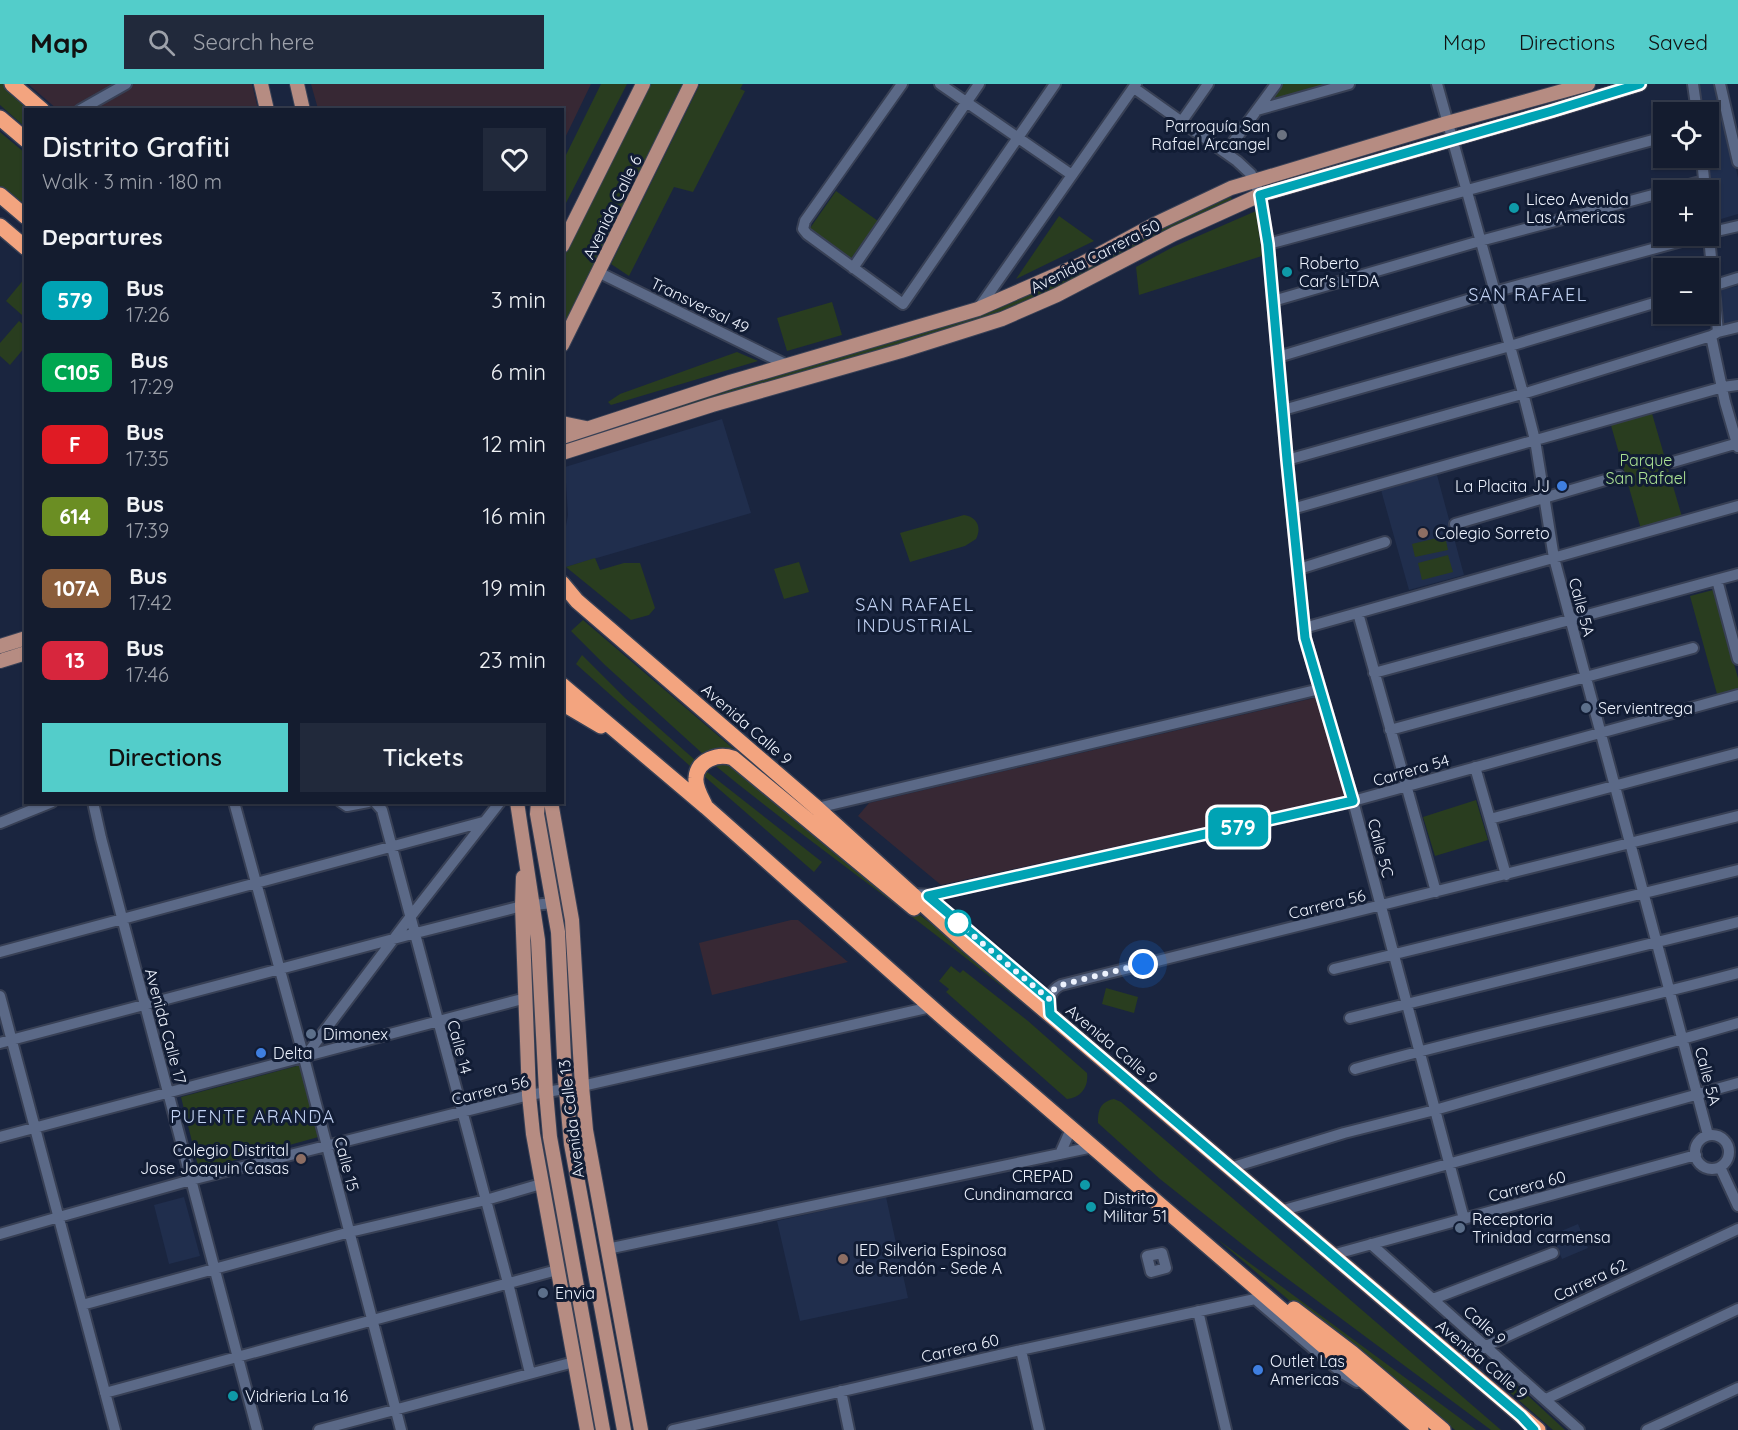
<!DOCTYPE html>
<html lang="en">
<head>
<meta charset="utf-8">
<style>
  :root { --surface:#141c2f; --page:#21293b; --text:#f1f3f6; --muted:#9da1aa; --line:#333a4b; --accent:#53cdca }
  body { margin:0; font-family:Quicksand,sans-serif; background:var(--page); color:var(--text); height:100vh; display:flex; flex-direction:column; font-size:22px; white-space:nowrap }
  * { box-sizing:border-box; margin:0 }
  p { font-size:20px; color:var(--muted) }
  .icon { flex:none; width:33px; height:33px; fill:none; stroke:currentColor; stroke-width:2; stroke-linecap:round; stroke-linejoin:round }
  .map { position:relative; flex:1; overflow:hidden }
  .panel { position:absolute; left:24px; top:24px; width:540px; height:696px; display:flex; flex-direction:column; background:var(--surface); border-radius:0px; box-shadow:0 2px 4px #0004,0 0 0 2px var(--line) }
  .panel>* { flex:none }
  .badge { padding:0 12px; border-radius:9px; font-size:21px; line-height:39px }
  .controls { position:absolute; left:1653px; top:18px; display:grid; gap:12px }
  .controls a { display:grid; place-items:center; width:66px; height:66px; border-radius:0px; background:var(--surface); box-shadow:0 2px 4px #0004,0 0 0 2px var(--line); font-size:30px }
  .you { position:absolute; width:30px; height:30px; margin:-15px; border:4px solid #fff; border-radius:50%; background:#1a73e8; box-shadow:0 0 0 9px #1a73e833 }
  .map>.badge { position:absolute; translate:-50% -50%; box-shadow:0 0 0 3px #fff }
  h2 { padding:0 18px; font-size:22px; line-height:54px }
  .round { display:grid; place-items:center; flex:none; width:63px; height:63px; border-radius:0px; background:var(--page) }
  .summary { display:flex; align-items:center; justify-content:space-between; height:102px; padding:0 18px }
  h1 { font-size:28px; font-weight:600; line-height:45px }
  .primary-button { display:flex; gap:12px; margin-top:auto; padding:12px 18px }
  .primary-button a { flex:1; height:69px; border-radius:0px; background:var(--accent); color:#111; font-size:24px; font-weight:600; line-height:69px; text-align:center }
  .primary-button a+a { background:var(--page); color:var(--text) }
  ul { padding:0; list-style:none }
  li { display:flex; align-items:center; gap:18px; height:72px; padding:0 18px }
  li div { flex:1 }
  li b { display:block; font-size:22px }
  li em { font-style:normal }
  li .badge { min-width:66px; font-weight:700; text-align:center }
  header { display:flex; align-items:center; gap:36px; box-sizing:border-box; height:84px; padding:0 30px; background:var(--accent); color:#111 }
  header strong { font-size:28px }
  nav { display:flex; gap:33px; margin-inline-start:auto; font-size:21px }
  .search { width:420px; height:54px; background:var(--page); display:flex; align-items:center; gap:15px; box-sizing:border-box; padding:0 21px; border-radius:0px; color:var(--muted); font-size:22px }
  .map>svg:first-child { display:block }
  .built { fill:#202e4d }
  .industrial { fill:#372834 }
  .green { fill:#293d1f }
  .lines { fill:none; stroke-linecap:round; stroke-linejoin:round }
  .minor-casing { stroke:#384055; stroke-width:14 }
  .major-casing { stroke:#384055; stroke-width:16 }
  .highway-casing { stroke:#384055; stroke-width:18 }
  .minor { stroke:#5b6987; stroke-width:10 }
  .major { stroke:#b68c82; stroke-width:14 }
  .highway { stroke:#f3a47f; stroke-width:15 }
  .line-casing { stroke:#fff; stroke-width:14 }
  .line { stroke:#00a3b4; stroke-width:9 }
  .walk { stroke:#eef3fe; stroke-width:6; stroke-dasharray:0 10.8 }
  .worship-dot { fill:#6b7280; stroke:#111c34; stroke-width:2 }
  .culture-dot { fill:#0f9aa8; stroke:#111c34; stroke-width:2 }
  .shop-dot { fill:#3f7fe0; stroke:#111c34; stroke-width:2 }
  .education-dot { fill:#8d6e63; stroke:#111c34; stroke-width:2 }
  .service-dot { fill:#5c6f8a; stroke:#111c34; stroke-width:2 }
  .stop-dot { fill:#fff; stroke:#00a3b4; stroke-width:3 }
  .labels { text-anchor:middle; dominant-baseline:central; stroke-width:6; stroke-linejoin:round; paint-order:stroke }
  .poi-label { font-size:16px; fill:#eef3fe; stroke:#111c34; text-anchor:start }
  .street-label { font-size:16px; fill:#eef3fe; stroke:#111c34 }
  .park-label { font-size:16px; fill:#abe193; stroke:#111c34 }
  .neighbourhood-label { font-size:18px; letter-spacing:1.5px; fill:#c4d4f5; stroke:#111c34 }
</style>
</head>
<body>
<header>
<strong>Map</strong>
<div class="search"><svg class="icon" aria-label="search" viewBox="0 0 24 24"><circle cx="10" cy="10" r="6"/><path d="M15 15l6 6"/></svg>Search here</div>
<nav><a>Map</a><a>Directions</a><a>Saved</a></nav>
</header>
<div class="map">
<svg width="1738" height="1346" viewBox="0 0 1738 1346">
  <rect width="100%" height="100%" fill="#1a253f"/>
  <path class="built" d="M1698 0H1718L1738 94V130L1711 138 1705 74H1708V28H1701Z
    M1738 202V238L1724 242 1721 206Z
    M722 335 751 429 566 483 563 458 568 431 565 383Z
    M1437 391 1464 491 1409 506 1381 406Z
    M184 1113 200 1172 169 1180 154 1121Z
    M886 1113 908 1214 800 1237 777 1137Z
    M1578 1140 1588 1164 1562 1175 1552 1151Z"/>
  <path class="industrial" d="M28 0H252L258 25H57Z
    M311 0H591L563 58 562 26 318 25Z
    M1318 613 1346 712 941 801 858 732 869 719Z
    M791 836H798L848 878 712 911 699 859Z"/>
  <path class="green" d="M0 0H4L33 25 26 26 25 43 0 21Z
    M601 0H627L566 119 563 116V77Z
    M650 0H685L563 246V174Z
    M700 0H743L740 5 745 7 693 108 674 103 629 192 611 180Z
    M1281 0H1330L1265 20Z
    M0 48 25 69V124L0 102Z
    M836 107 878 137 850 176 808 147Z
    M1231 113 1233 118 1129 170 998 232 571 362 570 357 737 304 995 226 1093 182 1175 138Z
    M1256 127 1262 172 1139 211 1136 183 1173 163Z
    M1059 132 1094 157 1016 195Z
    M25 194V228L22 231 6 217Z
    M832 218 842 251 787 267 777 234Z
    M19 237 25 242V263L10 281 0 272V259Z
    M737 268 758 277 611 321 608 318 620 310Z
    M1651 326 1682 433 1641 445 1610 338Z
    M964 431C977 433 982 443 976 455L965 462 910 478 900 449Z
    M1445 452 1448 466 1415 473 1412 460Z
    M1448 471 1453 488 1422 496 1418 479Z
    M595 474 600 486 624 479H640L655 524 649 531 631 536 566 483Z
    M799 478 809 508 784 515 774 485Z
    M1713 506 1738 594V605L1717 610 1690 512Z
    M583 536 736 667 717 666 703 670 605 581 571 547Z
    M582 571 625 614 695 676 690 682 576 580Z
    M728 678C774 716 820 754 867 791 925 835 985 879 1037 931 931 843 818 766 712 679Z
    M706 687 822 778 814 788 704 692Z
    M1476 716 1488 756 1435 772 1423 733Z
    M951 882 960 889 963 886 1028 937 1087 989C1089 1002 1081 1014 1067 1015L946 908 949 905 939 897Z
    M1106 904 1138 913 1134 929 1102 920Z
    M304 980 322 1052 199 1086 181 1013Z
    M1114 1015 1121 1018 1501 1346H1491L1257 1172 1160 1095 1098 1039C1098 1026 1100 1018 1114 1015Z
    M1217 1155 1476 1346H1455L1391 1292 1290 1217Z
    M1494 1290 1508 1293 1565 1346H1553L1491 1292Z"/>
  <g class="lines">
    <g class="minor-casing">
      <path id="minor" d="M902 0 805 137 803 145 807 150 903 220 1055 0
        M940 0 1072 91
        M1437 0 1523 309 1535 356 1554 474 1708 1051
        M1693 0 1697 28
        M1720 0 1738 78
        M1134 4 1237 77 1251 90 1260 111 1268 160 1287 376 1305 554 1353 717 1464 1135
        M80 26 126 0
        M1257 26 1349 0
        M1182 37 1208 0
        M1226 68 1276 0
        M1702 74 1705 106
        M1670 106 1704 97
        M1708 142 1718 248 1711 252 1725 318 1738 363
        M1708 149 1738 142
        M1268 160 1664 53
        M853 184 979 0
        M598 188 787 281
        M1709 203 1738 194
        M1273 217 1480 157 1664 108
        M978 225 1136 0
        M1718 248 1738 243
        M1278 273 1494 208 1700 152
        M1283 326 1510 262 1664 216
        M1287 376 1529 308 1711 252
        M1673 378 1738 359
        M1292 425 1723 303 1738 301
        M1455 440 1619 392
        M1299 485 1385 458
        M1717 496 1738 575
        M1358 529 1436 808
        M1304 544 1738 422
        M1374 589 1738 490
        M1390 646 1693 564
        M1475 683 1506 791
        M93 718 101 754 257 1346
        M234 718 304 974 401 1346
        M341 718 347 722 368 718
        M375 718 382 726 508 1199 530 1289
        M817 724 1320 605
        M1490 735 1738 669
        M0 739 52 718
        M913 810 932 811 1353 717 1738 611
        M928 812 1049 915
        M0 868 483 738
        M1334 885 1738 786
        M0 912 115 1346
        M1050 930C1049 918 1048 907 1061 901L1738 732
        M1350 934 1738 838
        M0 959 416 849 522 822 554 819
        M304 974 411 832 500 718
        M1355 985C1482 949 1611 923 1738 889
        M1695 1068a17 17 0 1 1 34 0a17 17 0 1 1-34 0Z
        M0 1053 526 914
        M1060 1070 1071 1045
        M1720 1083 1738 1122
        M1230 1084 1344 1049 1435 1026 1738 939
        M1280 1127 1738 999
        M59 1133 191 1096 529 1011 582 1002 931 923
        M0 1150 59 1133
        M1371 1160 1579 1346
        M607 1165 1093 1063
        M1162 1169 1166 1184 1151 1188 1147 1172Z
        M1332 1171 1696 1071
        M1433 1215 1553 1169
        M82 1221 350 1148 486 1116 541 1100
        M1198 1227 1226 1346
        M1021 1266 1039 1346
        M1456 1276 1738 1145
        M841 1307 849 1346
        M105 1309 557 1186
        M1546 1315 1738 1225
        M319 1346 574 1278
        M673 1346 1021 1266 1255 1215 1342 1289 1357 1298
        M1647 1346 1738 1304"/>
    </g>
    <g class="major-casing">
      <path id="major" d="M261 0 267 26
        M297 0 303 26
        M562 162 643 0
        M562 261 691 0
        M562 339 586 344
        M562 353 730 298 978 225 1081 180 1155 140 1231 104 1447 39 1588 0
        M562 369 712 321 901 267 1002 235 1057 211 1174 150 1260 111 1552 27 1640 0
        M0 562 26 554
        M0 577 26 569
        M517 718 538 856 546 1008 550 1053 603 1346
        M538 718 537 730 558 848 565 995 571 1060 624 1346
        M551 718 572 836 582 1002 586 1046 641 1346
        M523 793 522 822 529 1011 533 1050 587 1346"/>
    </g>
    <g class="highway-casing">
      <path id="highway" d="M12 0 42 26
        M0 34 26 56
        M0 111 26 133
        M0 142 26 164
        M562 499 577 517 817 724 968 861 1538 1346
        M562 601 706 723 948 938 1421 1346
        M562 619 601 642
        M705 721C701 713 695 703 696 694 697 676 718 669 733 674L914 824
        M1294 1225 1352 1269 1443 1346"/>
    </g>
    <use href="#minor" class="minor"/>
    <use href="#major" class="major"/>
    <use href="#highway" class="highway"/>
  </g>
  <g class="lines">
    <g class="line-casing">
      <path id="line" d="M1534 1346 1521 1332 1050 930 1049 915 928 812 1353 717 1305 554 1287 376 1268 160 1260 111 1552 27 1640 0"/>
    </g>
    <use href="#line" class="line"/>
    <path class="walk" d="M958 839 1049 915 1052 907 1061 901 1143 880"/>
  </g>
  <circle class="worship-dot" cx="1282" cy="51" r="6"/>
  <g class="culture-dot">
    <circle cx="1514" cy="124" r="6"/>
    <circle cx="1287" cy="188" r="6"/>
    <circle cx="1085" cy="1101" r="6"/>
    <circle cx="1091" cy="1123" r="6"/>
    <circle cx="233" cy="1312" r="6"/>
  </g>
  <g class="shop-dot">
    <circle cx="1562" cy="402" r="6"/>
    <circle cx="261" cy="969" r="6"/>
    <circle cx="1258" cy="1286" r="6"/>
  </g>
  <g class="education-dot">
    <circle cx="1423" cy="449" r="6"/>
    <circle cx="301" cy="1075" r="6"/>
    <circle cx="843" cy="1175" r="6"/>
  </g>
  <g class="service-dot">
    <circle cx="1586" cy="624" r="6"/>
    <circle cx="311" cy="950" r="6"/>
    <circle cx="1460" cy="1144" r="6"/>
    <circle cx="543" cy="1209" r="6"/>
  </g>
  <circle class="stop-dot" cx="958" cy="839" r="12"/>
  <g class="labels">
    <g class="poi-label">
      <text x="1270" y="42" text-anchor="end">Parroquía San<tspan x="1270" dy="18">Rafael Arcangel</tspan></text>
      <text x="1526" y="115">Liceo Avenida<tspan x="1526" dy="18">Las Americas</tspan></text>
      <text x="1299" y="179">Roberto<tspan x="1299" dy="18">Car's LTDA</tspan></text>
      <text x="1550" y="402" text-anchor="end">La Placita JJ</text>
      <text x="1435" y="449">Colegio Sorreto</text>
      <text x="1598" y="624">Servientrega</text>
      <text x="323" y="950">Dimonex</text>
      <text x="273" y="969">Delta</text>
      <text x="289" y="1066" text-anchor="end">Colegio Distrital<tspan x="289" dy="18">Jose Joaquin Casas</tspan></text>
      <text x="1073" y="1092" text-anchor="end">CREPAD<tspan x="1073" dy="18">Cundinamarca</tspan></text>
      <text x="1103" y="1114">Distrito<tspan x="1103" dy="18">Militar 51</tspan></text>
      <text x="1472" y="1135">Receptoria<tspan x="1472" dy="18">Trinidad carmensa</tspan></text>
      <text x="855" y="1166">IED Silveria Espinosa<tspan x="855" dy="18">de Rendón - Sede A</tspan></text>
      <text x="555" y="1209">Envia</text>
      <text x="1270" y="1277">Outlet Las<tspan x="1270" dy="18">Americas</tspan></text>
      <text x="245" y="1312">Vidrieria La 16</text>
    </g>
    <g class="street-label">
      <text transform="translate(612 123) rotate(-64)">Avenida Calle 6</text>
      <text transform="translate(1095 172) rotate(-27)">Avenida Carrera 50</text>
      <text transform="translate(700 221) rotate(26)">Transversal 49</text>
      <text transform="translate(1582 523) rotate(75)">Calle 5A</text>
      <text transform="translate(747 640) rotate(41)">Avenida Calle 9</text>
      <text transform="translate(1411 686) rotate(-16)">Carrera 54</text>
      <text transform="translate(1381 764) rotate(75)">Calle 5C</text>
      <text transform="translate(1327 820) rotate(-14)">Carrera 56</text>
      <text transform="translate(166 942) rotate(75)">Avenida Calle 17</text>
      <text transform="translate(1112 960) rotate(40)">Avenida Calle 9</text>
      <text transform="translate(460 963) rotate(75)">Calle 14</text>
      <text transform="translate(1708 992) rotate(75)">Calle 5A</text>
      <text transform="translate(490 1006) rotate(-14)">Carrera 56</text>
      <text transform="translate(571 1035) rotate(-97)">Avenida Calle 13</text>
      <text transform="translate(347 1080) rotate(75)">Calle 15</text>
      <text transform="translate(1527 1102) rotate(-15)">Carrera 60</text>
      <text transform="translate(1590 1196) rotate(-25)">Carrera 62</text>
      <text transform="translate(1485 1241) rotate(41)">Calle 9</text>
      <text transform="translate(960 1264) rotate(-13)">Carrera 60</text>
      <text transform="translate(1482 1275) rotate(40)">Avenida Calle 9</text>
    </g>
    <g class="park-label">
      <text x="1646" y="376">Parque<tspan x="1646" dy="18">San Rafael</tspan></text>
    </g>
    <g class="neighbourhood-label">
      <text x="1528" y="210">SAN RAFAEL</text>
      <text x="915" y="520">SAN RAFAEL<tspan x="915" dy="21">INDUSTRIAL</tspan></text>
      <text x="253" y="1032">PUENTE ARANDA</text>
    </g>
  </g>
</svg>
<div class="controls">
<a><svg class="icon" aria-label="locate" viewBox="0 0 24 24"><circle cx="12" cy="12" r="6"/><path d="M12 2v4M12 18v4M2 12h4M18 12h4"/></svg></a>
<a>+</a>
<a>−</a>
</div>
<div class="you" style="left:1143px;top:880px"></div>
<b class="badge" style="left:1238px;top:743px;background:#00a3b4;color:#fff">579</b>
<section class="panel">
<div class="summary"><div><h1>Distrito Grafiti</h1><p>Walk · 3 min · 180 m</p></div><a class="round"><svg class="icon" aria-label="heart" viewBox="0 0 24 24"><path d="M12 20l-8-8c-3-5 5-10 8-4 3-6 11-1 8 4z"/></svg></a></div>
<h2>Departures</h2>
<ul>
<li><span class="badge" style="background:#00a3b4;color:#fff">579</span><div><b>Bus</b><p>17:26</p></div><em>3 min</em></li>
<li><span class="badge" style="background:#00a651;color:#fff">C105</span><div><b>Bus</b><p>17:29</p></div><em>6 min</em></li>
<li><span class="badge" style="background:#e01b24;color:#fff">F</span><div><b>Bus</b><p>17:35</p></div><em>12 min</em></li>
<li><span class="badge" style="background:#6b8e23;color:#fff">614</span><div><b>Bus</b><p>17:39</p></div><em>16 min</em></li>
<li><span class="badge" style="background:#8b5e3c;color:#fff">107A</span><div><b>Bus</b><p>17:42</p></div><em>19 min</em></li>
<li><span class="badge" style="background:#d7263d;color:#fff">13</span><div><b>Bus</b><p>17:46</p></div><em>23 min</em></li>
</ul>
<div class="primary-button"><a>Directions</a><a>Tickets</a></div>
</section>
</div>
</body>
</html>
